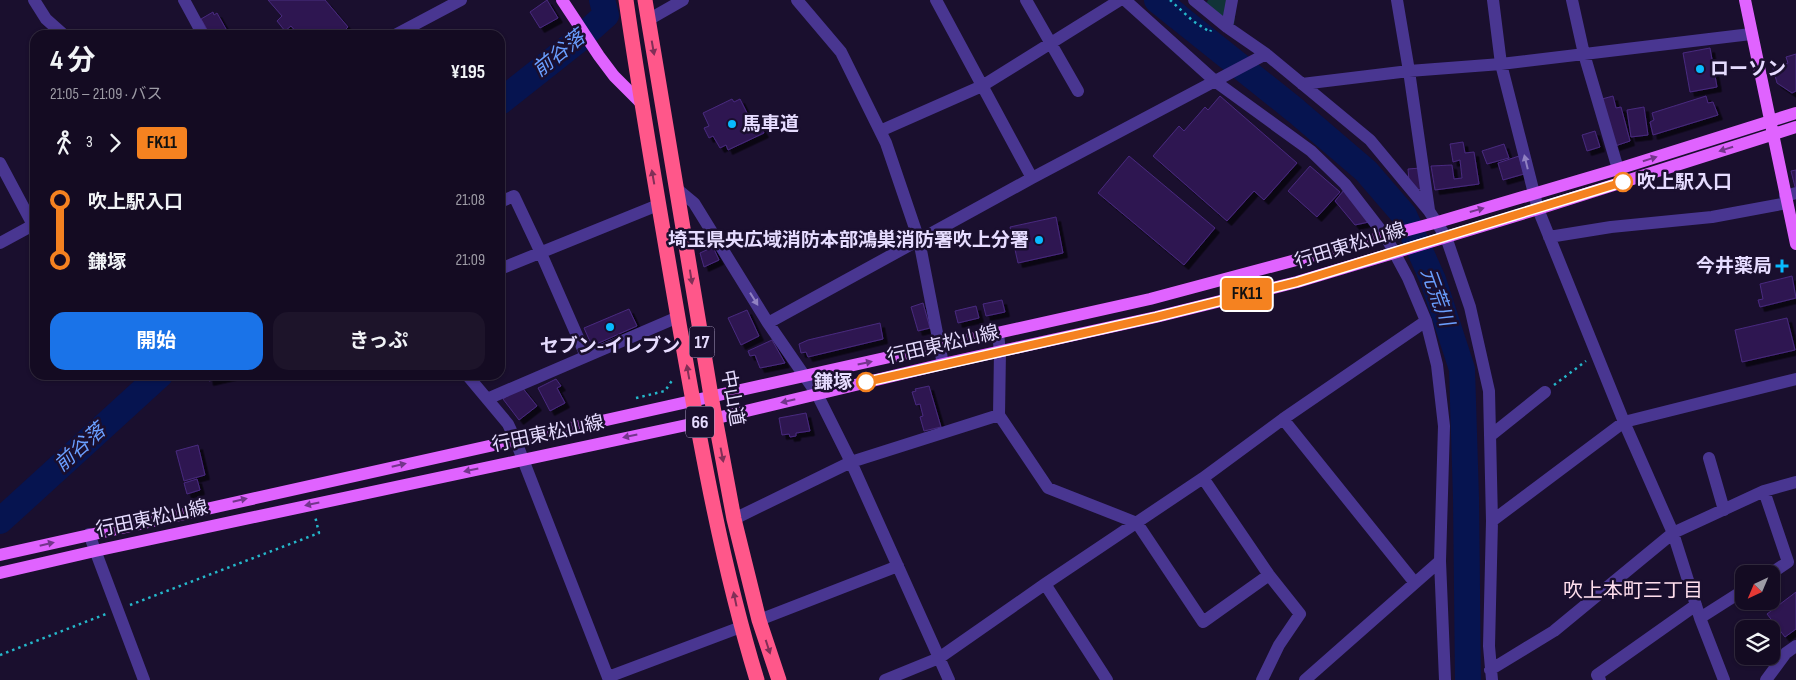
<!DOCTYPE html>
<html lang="ja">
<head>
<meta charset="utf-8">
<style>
  :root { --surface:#140b22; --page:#1d142a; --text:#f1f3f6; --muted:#9d9ba5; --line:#332b40; --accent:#1a73e8 }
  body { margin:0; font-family:"Sofia Sans Condensed","Noto Sans JP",sans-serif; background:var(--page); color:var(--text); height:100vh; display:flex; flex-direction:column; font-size:19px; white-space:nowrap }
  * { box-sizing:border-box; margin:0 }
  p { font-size:16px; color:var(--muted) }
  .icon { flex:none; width:28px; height:28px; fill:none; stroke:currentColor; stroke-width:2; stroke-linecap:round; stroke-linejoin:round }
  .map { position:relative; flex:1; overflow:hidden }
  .side { position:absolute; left:30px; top:30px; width:475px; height:350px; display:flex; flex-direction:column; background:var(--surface); border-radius:15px; box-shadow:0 1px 4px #0004,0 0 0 1px var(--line) }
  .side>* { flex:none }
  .badge { padding:0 10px; border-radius:4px; font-size:18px; line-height:32px }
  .needle { width:32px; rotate:224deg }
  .fabs { position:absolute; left:1735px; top:565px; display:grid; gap:10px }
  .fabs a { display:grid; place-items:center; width:45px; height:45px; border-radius:10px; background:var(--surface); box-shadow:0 1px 4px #0004,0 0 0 1px var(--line); font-size:25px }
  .map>.badge { position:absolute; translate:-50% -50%; box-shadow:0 0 0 2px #fff }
  .legs { display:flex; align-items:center; gap:8px; height:55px; padding:0 20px; font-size:16px }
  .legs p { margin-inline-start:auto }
  .head { display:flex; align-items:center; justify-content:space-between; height:85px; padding:0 20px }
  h1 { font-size:28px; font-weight:700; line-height:38px }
  .cta { display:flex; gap:10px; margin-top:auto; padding:10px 20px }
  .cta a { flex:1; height:58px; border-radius:15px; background:var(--accent); color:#fff; font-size:20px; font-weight:700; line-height:58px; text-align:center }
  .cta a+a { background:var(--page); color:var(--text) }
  ul { padding:0 20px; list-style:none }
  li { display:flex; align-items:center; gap:18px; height:60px; font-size:19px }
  li i { display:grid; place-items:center; width:8px; height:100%; margin:0 6px; background:currentColor }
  li i::after { content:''; width:12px; height:12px; margin:-6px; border:4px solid; border-radius:50%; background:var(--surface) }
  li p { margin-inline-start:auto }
  li:first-child i { background:linear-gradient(#0000 50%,currentColor 0) }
  li:last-child i { background:linear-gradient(currentColor 50%,#0000 0) }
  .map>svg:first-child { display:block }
  .green { fill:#113338 }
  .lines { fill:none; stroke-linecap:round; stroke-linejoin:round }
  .stream { stroke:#061450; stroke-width:4.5 }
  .river { stroke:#061450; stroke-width:26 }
  .building { fill:#2e1951; stroke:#49297f; filter:url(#shadow) }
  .path { stroke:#25b7ca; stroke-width:2.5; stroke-dasharray:2.5 4; stroke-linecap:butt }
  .minor { stroke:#493691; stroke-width:12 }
  .major { stroke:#e063ff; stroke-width:12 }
  .highway { stroke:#ff578a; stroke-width:15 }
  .oneway { fill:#812f57 }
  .oneway2 { fill:#73358c }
  .oneway3 { fill:#9081c2 }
  .line-1-casing { stroke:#fff; stroke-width:11 }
  .line-1 { stroke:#f58220; stroke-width:8 }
  .poi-dot { fill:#08baff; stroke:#1a0f2e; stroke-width:2 }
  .stop-1-dot { fill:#fff; stroke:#f58220; stroke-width:2.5 }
  .labels { text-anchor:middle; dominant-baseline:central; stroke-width:5; stroke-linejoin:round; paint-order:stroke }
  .shield { fill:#1a0f2e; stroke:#a99ec0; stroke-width:1 }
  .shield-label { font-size:18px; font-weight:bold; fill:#e6dcff }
  .poi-label { font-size:19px; font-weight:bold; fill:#e6dcff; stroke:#1a0f2e; text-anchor:start }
  .stop-label { font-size:19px; font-weight:bold; fill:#e6dcff; stroke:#1a0f2e; text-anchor:start }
  .street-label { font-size:19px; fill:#e6dcff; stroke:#1a0f2e }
  .water-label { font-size:20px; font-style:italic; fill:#6a9fff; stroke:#1a0f2e }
  .neighbourhood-label { font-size:20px; fill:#ffdeed; stroke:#1a0f2e }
</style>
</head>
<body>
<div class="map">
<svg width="1796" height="680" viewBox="0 0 1796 680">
  <defs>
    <filter id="shadow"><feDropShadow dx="4.5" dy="4.5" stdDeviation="0" flood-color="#0009"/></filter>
  </defs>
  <rect width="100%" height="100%" fill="#1a0f2e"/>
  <path class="green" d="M1208 0H1237L1234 25 1205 6Z"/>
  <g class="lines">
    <path class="stream" d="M1175 0 1192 15"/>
    <path class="river" d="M1157 0 1296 111 1366 171 1404 215 1433 280 1462 369 1466 498 1468 680
      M500 102 577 41 606 15 602 0
      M0 521 160 375"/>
  </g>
  <path class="building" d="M268 0H325L348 27 341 34 342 35H297L298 34 291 26 285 31 277 21 282 16Z
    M547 0 558 18 540 28 530 12Z
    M213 12 214 15 217 13 226 29 216 35H210L201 19Z
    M1710 48 1717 87 1690 92 1683 53Z
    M1796 54V91L1792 93 1777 83 1773 68 1788 63 1786 57Z
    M1220 96 1297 163 1264 200 1254 191 1227 221 1153 156 1179 126 1184 131 1205 107 1208 110Z
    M1613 96 1616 108 1621 107 1630 141 1615 146 1602 99Z
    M1706 96 1708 103 1713 102 1718 115 1653 135 1650 122 1654 120 1652 113Z
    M732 99 734 102 740 99 752 123 757 120 764 133 728 150 726 145 720 148 713 136 709 138 704 128 709 126 703 113Z
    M1644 107 1648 135 1631 137 1627 110Z
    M1595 131 1600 147 1587 151 1582 135Z
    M1463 142 1465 153 1474 152 1479 184 1435 190 1431 166 1452 165 1454 179 1462 178 1460 160 1453 162 1450 144Z
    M1504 144 1509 158 1487 164 1482 151Z
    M1129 156 1215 228 1184 265 1098 193Z
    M1519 156 1524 174 1503 180 1498 163Z
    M1310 166 1340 192 1317 217 1288 191Z
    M1420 168 1422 189 1417 190 1409 181 1408 169Z
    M1796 170V187H1795L1791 171Z
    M1344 190 1369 222 1355 225 1335 201Z
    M1056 217 1063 253 1018 263 1010 227Z
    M713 247 719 260 704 267 700 253Z
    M1792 276 1796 298 1760 307 1758 300 1763 299 1760 284Z
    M1002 300 1005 312 986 316 983 304Z
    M923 303 930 328 918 331 911 307Z
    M976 306 979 318 958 323 955 311Z
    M629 309 637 326 592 346 584 328Z
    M747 310 759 336 741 345 728 318Z
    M1787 318 1795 350 1742 362 1735 330Z
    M880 323 883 339 808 357 806 352 801 353 799 344 808 340Z
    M772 340 785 363 760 368 755 355 750 356 748 351Z
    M208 375H235L209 381Z
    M556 379 561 386 557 388 565 403 550 411 538 388Z
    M521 386 537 406 519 420 503 399Z
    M929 386 941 427 924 431 920 417 923 416 920 404 916 405 912 392 916 391 915 389Z
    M806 413 810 431 796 433V436L790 437 789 434 782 435 779 418Z
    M198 445 205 475 184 481 176 451Z
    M197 479 200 490 187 494 184 483Z
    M1796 592V629L1785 637 1767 614Z"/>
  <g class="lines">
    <path class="path" d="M1170 0 1193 21 1210 32 1211 30
      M1554 385 1586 361
      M636 398 665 391 673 379
      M130 605 319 533 315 516
      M0 655 106 614"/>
    <path class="minor" d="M34 0 46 19 64 35
      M184 0 203 35
      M797 0 841 52 886 143 919 240 943 364
      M936 0 1032 178
      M1026 0 1078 91
      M1125 0 1216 82 1311 151 1345 184 1386 237 1408 278 1426 321 1437 365 1444 426 1440 561 1445 680
      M1194 0 1227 27 1266 54 1370 140 1429 211 1446 237 1470 307 1489 391 1492 521 1489 646 1492 680
      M1397 0 1409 71 1429 210
      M1493 0 1501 64 1538 209 1624 422 1673 533 1700 618 1724 680
      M1572 0 1584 54 1618 169
      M648 20 683 0
      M1227 27 1232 0
      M395 35 461 0
      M1302 84 1409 71 1501 64 1751 34
      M880 131 982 86 1120 0
      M0 163 33 225
      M676 188 694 203 768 323 817 394 851 462 949 680
      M1785 196 1796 193
      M500 202 514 196 540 251 586 356
      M1549 237 1611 227 1712 217 1787 203
      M0 243 35 224
      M500 269 658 205
      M768 323 1032 178 1266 54
      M998 334 1000 351 999 415 1048 488 1137 523 1203 622 1269 575
      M467 375 508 424 515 439 609 680
      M487 399 678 317
      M1283 419 1415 583
      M1490 436 1545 392
      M1709 458 1724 510
      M1203 478 1269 575 1300 614 1279 645 1262 680
      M1764 491 1788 562 1770 574
      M734 519 851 462 999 415
      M1492 521 1624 422 1796 379
      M89 534 144 680
      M1045 584 1107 680
      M1700 618 1744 590
      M759 620 898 566
      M1490 670 1554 631 1673 533 1764 491 1796 482
      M608 677 741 627
      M885 680 939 658 1045 584 1203 478 1283 419 1426 321
      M1305 680 1440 561
      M1600 680 1597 675 1696 605
      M1766 680 1786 653 1796 646"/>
    <path class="major" d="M562 0 599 56 614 76 641 103
      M1745 0 1796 244
      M0 555 1150 299 1438 222 1618 169 1796 113
      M0 573 95 551 696 423 943 364 1156 317 1297 282 1397 252 1538 209 1796 127"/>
    <path class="highway" d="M626 0C642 110 661 219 680 329 701 447 722 566 757 680
      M645 0 711 396 734 519 759 620 779 680"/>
  </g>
  <defs><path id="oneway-solid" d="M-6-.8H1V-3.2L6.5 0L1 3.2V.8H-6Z" transform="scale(1.25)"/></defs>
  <g class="oneway">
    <use href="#oneway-solid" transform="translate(653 48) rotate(80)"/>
    <use href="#oneway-solid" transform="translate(653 177) rotate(-100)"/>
    <use href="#oneway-solid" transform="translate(691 277) rotate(81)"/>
    <use href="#oneway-solid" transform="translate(688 372) rotate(-100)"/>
    <use href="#oneway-solid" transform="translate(722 455) rotate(79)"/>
    <use href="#oneway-solid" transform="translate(735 599) rotate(-102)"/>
    <use href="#oneway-solid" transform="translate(768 647) rotate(72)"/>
  </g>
  <g class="oneway2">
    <use href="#oneway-solid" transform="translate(1726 149) rotate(162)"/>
    <use href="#oneway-solid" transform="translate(1650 159) rotate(-17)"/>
    <use href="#oneway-solid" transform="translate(1477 210) rotate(-16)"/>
    <use href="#oneway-solid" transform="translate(865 363) rotate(-12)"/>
    <use href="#oneway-solid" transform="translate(788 401) rotate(167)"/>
    <use href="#oneway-solid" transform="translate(630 436) rotate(168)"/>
    <use href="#oneway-solid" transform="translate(399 465) rotate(-13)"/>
    <use href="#oneway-solid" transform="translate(471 470) rotate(168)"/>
    <use href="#oneway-solid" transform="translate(240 500) rotate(-13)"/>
    <use href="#oneway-solid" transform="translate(312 504) rotate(168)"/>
    <use href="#oneway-solid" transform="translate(47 544) rotate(-13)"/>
  </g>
  <g class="oneway3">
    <use href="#oneway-solid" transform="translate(1526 162) rotate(-104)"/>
    <use href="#oneway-solid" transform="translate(754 299) rotate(58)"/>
  </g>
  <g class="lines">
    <g class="line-1-casing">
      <path id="line-1" d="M866 382 1156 317 1297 282 1623 182"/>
    </g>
    <use href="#line-1" class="line-1"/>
  </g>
  <g class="poi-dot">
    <circle cx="1700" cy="69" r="5"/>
    <circle cx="732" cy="124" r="5"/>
    <circle cx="1039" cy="240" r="5"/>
    <path d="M1779.5 258.5h5v5h5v5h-5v5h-5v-5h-5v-5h5z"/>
    <circle cx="610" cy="327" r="5"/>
  </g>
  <g class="stop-1-dot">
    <circle cx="1623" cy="182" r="9"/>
    <circle cx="866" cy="382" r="9"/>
  </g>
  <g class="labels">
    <g class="shield">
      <rect x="689.5" y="326.5" width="25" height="31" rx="4"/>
      <rect x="686" y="406.5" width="28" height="31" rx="4"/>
    </g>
    <g class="shield-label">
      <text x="702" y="342">17</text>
      <text x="700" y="422">66</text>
    </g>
    <g class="poi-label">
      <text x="1710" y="69">ローソン</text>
      <text x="742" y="124">馬車道</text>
      <text x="1029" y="240" text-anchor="end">埼玉県央広域消防本部鴻巣消防署吹上分署</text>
      <text x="1772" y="266" text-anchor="end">今井薬局</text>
      <text x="610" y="346" text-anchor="middle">セブン-イレブン</text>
    </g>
    <g class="stop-label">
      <text x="1637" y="182">吹上駅入口</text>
      <text x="852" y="382" text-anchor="end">鎌塚</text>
    </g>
    <g class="street-label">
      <text transform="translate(1350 246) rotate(-17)">行田東松山線</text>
      <text transform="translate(943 345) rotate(-13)">行田東松山線</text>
      <text transform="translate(732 398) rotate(80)">中山道</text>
      <text transform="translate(548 434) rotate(-12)">行田東松山線</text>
      <text transform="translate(152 519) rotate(-12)">行田東松山線</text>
    </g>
    <g class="water-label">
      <text transform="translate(559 54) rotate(-39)">前谷落</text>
      <text transform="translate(1437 297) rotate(70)">元荒川</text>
      <text transform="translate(80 448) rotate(-42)">前谷落</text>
    </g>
    <g class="neighbourhood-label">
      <text x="1633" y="591">吹上本町三丁目</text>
    </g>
  </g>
</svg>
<div class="fabs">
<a><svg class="needle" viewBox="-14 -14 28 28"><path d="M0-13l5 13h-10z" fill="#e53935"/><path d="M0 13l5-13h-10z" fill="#9d9ba5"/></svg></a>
<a><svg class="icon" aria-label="layers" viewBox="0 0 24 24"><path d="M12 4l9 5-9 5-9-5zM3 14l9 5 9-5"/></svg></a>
</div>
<b class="badge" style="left:1247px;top:294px;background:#f58220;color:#111">FK11</b>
<section class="side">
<div class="head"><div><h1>4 分</h1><p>21:05 – 21:09 · バス</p></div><b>¥195</b></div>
<div class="legs"><svg class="icon" aria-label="walk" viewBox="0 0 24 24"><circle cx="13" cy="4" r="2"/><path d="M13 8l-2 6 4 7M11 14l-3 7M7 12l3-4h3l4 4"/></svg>3<svg class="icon" aria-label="forward" viewBox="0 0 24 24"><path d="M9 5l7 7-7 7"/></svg><b class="badge" style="background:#f58220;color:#111">FK11</b></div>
<ul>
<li><i style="color:#f58220"></i><b>吹上駅入口</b><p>21:08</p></li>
<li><i style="color:#f58220"></i><b>鎌塚</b><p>21:09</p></li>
</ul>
<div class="cta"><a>開始</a><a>きっぷ</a></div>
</section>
</div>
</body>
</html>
